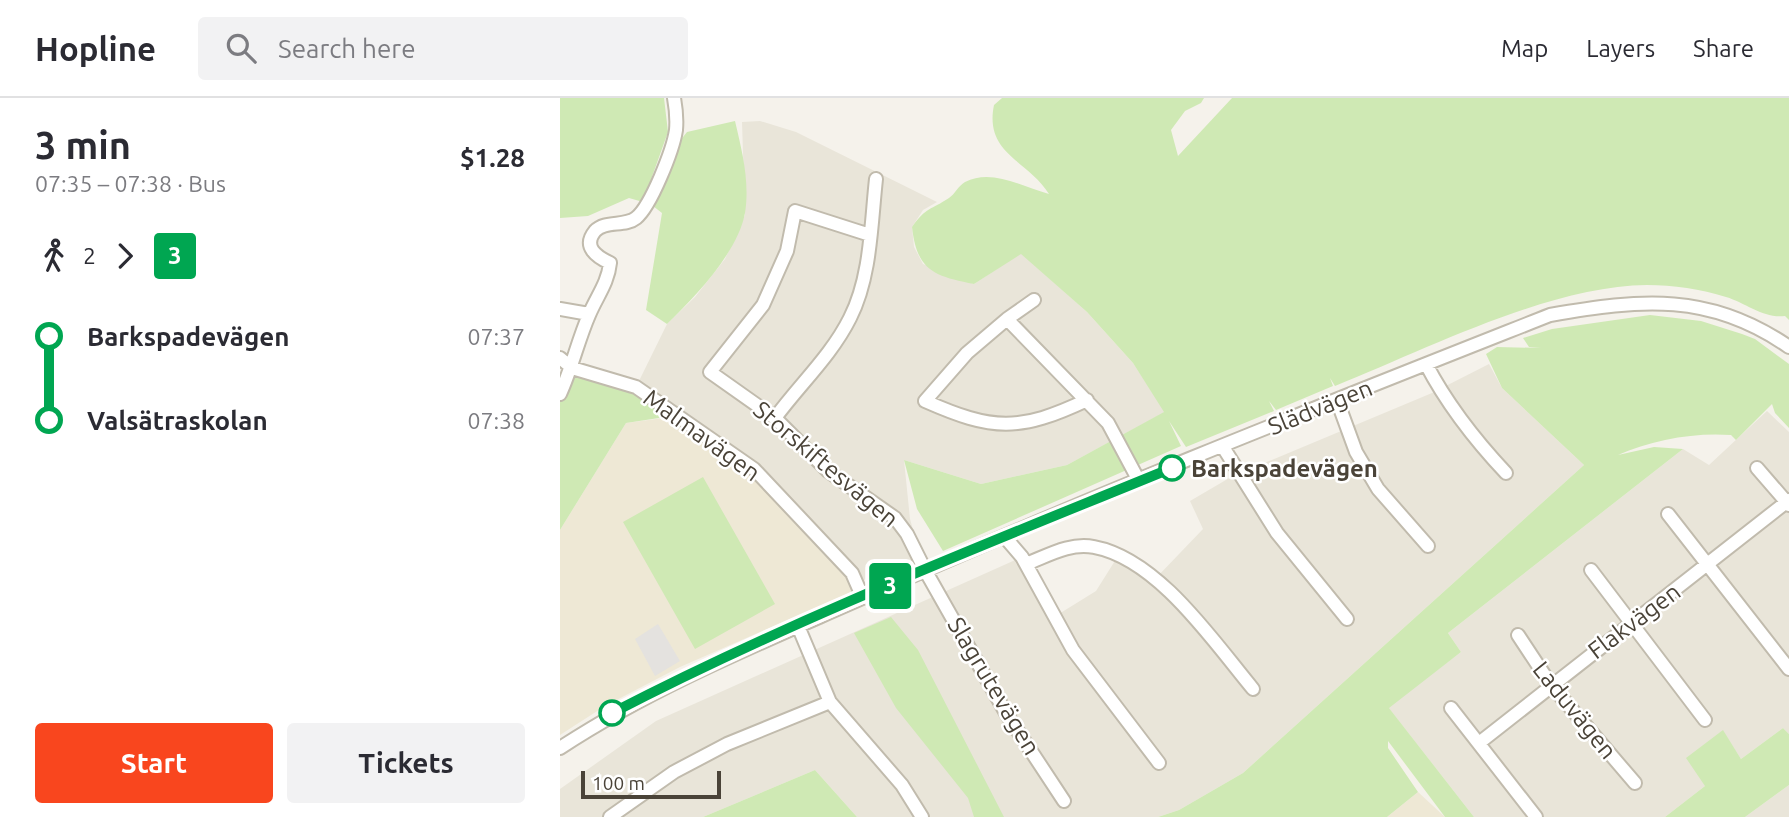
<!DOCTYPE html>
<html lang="en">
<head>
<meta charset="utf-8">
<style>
  :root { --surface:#fff; --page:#f2f2f3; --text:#2b2b33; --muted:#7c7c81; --line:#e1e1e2; --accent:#f9461e }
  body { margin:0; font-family:Ubuntu,sans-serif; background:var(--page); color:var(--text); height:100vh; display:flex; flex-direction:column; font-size:26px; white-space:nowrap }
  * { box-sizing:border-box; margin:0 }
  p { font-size:23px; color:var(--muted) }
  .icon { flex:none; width:38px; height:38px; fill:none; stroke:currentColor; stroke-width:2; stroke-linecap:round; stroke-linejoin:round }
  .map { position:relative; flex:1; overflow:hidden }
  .panel { display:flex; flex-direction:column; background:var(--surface); width:560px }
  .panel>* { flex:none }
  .badge { padding:0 14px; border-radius:5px; font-size:24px; line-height:46px }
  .scale { position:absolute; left:21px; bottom:18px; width:140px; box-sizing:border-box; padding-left:7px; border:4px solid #4a4338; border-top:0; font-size:19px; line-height:24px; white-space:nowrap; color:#4a4338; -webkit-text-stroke:5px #fff; paint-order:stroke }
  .map>.badge { position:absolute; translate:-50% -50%; box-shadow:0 0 0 4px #fff }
  .legs { display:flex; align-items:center; gap:10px; height:77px; padding:0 35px; font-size:23px }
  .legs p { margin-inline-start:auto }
  .overview { display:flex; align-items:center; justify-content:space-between; height:119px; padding:0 35px }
  h1 { font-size:38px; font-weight:600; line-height:52px }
  .cta { display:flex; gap:14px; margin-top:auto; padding:14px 35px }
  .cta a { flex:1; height:80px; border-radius:7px; background:var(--accent); color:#fff; font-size:28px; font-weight:600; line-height:80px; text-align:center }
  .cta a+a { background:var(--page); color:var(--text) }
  ul { padding:0 35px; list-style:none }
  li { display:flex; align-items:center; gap:24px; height:84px; font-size:26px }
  li i { display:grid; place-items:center; width:10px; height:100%; margin:0 9px; background:currentColor }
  li i::after { content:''; width:18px; height:18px; margin:-9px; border:5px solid; border-radius:50%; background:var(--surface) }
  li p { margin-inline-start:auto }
  li:first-child i { background:linear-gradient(#0000 50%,currentColor 0) }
  li:last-child i { background:linear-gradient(currentColor 50%,#0000 0) }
  header { display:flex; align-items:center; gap:42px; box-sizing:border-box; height:98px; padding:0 35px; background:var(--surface); border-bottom:2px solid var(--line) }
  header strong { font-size:33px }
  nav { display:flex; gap:38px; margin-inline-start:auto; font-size:24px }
  .search { width:490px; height:63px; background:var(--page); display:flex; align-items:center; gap:18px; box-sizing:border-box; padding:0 24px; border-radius:7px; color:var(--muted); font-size:26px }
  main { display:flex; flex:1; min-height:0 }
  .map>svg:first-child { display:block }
  .residential { fill:#e9e5d9 }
  .education { fill:#eee8d5 }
  .green { fill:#cfe9b4 }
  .parking { fill:#e4e2df }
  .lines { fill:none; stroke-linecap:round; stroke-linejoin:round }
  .minor-casing { stroke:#c1bbad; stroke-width:16 }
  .minor { stroke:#fff; stroke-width:12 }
  .line-1-casing { stroke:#fff; stroke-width:16 }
  .line-1 { stroke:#00a651; stroke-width:10 }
  .stop-1-dot { fill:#fff; stroke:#00a651; stroke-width:3.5 }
  .labels { text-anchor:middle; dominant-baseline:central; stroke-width:5; stroke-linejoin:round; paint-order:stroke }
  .street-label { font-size:24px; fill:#4a4338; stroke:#fff }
  .stop-label { font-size:24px; font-weight:bold; fill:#4a4338; stroke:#fff; text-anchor:start }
</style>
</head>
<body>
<header>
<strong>Hopline</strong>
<div class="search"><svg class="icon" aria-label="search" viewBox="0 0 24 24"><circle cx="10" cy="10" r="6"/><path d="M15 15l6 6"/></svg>Search here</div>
<nav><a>Map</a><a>Layers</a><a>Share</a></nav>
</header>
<main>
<section class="panel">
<div class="overview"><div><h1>3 min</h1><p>07:35 – 07:38 · Bus</p></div><b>$1.28</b></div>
<div class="legs"><svg class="icon" aria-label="walk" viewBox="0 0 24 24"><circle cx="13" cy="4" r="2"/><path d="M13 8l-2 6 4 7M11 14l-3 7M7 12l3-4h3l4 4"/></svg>2<svg class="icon" aria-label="forward" viewBox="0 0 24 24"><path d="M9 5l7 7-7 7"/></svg><b class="badge" style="background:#00a651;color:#fff">3</b></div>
<ul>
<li><i style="color:#00a651"></i><b>Barkspadevägen</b><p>07:37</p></li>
<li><i style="color:#00a651"></i><b>Valsätraskolan</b><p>07:38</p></li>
</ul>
<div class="cta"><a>Start</a><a>Tickets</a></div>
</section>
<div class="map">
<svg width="1229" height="719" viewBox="0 0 1229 719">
  <rect width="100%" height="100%" fill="#f5f2eb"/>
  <path class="residential" d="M200 23 236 34 377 104 363 112 352 129 354 149 363 166 414 186 461 155 527 214 573 265 605 314 507 367 421 386 344 362 350 421 361 461 301 483 261 431 199 368 78 285 107 226 135 199 165 161 185 117 182 24Z
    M929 266 942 290 1024 367 683 675 619 712 598 719H297L255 672 143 719H0V691L96 623 462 459 494 519 536 493 558 458 596 480 643 431 630 403 671 379 872 295Z
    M1207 313 1229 334V636L1223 630 1181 661 1163 633 1145 688 1105 719H914L828 609 901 554 888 535 1123 351 1149 367Z
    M1229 687V719H1185Z"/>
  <path class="education" d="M119 318 194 371 292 475 296 492 120 569 45 608 0 637V432L66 325Z
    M858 694 885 719H827Z"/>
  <path class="green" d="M0 0H104L108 34 83 104 69 100 28 118 0 120Z
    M442 0H644L641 5 625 13 611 32 618 58 672 0H1229V222L1225 218C1204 221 1186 205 1166 199 1141 191 1113 187 1087 187 989 188 867 251 775 288L770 280 773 288 716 312 709 303 714 313 626 349 609 323 621 348 383 453 357 411 344 362 421 386 507 367 604 314 573 265 527 214 461 156 414 186C374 178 357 173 352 129 366 109 371 112 389 100 395 96 398 88 405 84 432 70 463 89 489 96 468 62 424 56 434 7Z
    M175 23C182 53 190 84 185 115 178 154 135 199 107 226L86 212 102 115 93 108 119 44 127 34Z
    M1090 217 1141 223 1182 236 1195 241 1229 266V330L1215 315 1212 306 1176 342 1171 337C1135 334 1091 342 1058 357L1094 349 1123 351 888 535 901 554 829 610 914 719H885L828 643V650L858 694 827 719H598L619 712 683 675 1024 367 942 290 926 256 937 249 981 250 969 249 963 240 992 231Z
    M16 277 69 291 112 318 66 325 0 432V304Z
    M143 379 215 506 135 551 63 424Z
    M331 519 358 552 444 719H414L408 700 336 610 294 535Z
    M1223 630 1229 636V687L1185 719H1105L1145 688 1126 660 1163 632 1181 661Z
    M255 672 297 719H143Z"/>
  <path class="parking" d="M98 526 120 563 95 578 75 541Z"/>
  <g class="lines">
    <g class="minor-casing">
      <path id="minor" d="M310 137 235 113 227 153 203 207 150 274 215 320 268 373 335 420 347 436 365 472 446 615 504 703
        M0 211 29 216
        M447 221 474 202
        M0 260 12 270 76 289 194 371 292 475 303 500
        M866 266C888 308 914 341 946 375
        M0 296C12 270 18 242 29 217 37 198 48 185 50 165 37 159 22 149 35 133 45 122 65 129 76 120 91 108 113 52 116 32 117 21 116 11 114 0
        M527 302C459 334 433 333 365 303L407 255 447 221 548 325 579 383
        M777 302 796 354 818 391 868 448
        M215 320C240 286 271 258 290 220 311 179 311 126 316 81
        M663 349 717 435 787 521
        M1197 370 1229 407
        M1108 416 1229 571
        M444 438 462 459 513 552 599 665
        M466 466C487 458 510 444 534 449 598 461 653 543 693 591
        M1031 472 1145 622
        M238 528 270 604 342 687 362 719
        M958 537 991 587 1075 685
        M891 610 976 719
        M919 645 1229 402
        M0 650C99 585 208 542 316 494 538 395 765 306 990 217 1081 201 1150 194 1229 249
        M50 719 114 674 167 646 270 604"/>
    </g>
    <use href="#minor" class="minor"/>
  </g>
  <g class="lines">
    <g class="line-1-casing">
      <path id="line-1" d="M52 615C233 521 424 447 612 370"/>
    </g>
    <use href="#line-1" class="line-1"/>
  </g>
  <g class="stop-1-dot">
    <circle cx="612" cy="370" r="12"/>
    <circle cx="52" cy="615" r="12"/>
  </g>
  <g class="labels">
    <g class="street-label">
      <text transform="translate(760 309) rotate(-22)">Slädvägen</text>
      <text transform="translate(142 337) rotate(36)">Malmavägen</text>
      <text transform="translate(266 366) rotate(40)">Storskiftesvägen</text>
      <text transform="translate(1074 523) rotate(-37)">Flakvägen</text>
      <text transform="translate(434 588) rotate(59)">Slagrutevägen</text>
      <text transform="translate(1015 612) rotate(51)">Laduvägen</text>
    </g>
    <g class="stop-label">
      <text x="631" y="370">Barkspadevägen</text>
    </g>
  </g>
</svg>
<div class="scale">100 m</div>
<b class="badge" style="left:330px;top:488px;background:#00a651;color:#fff">3</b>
</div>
</main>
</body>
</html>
